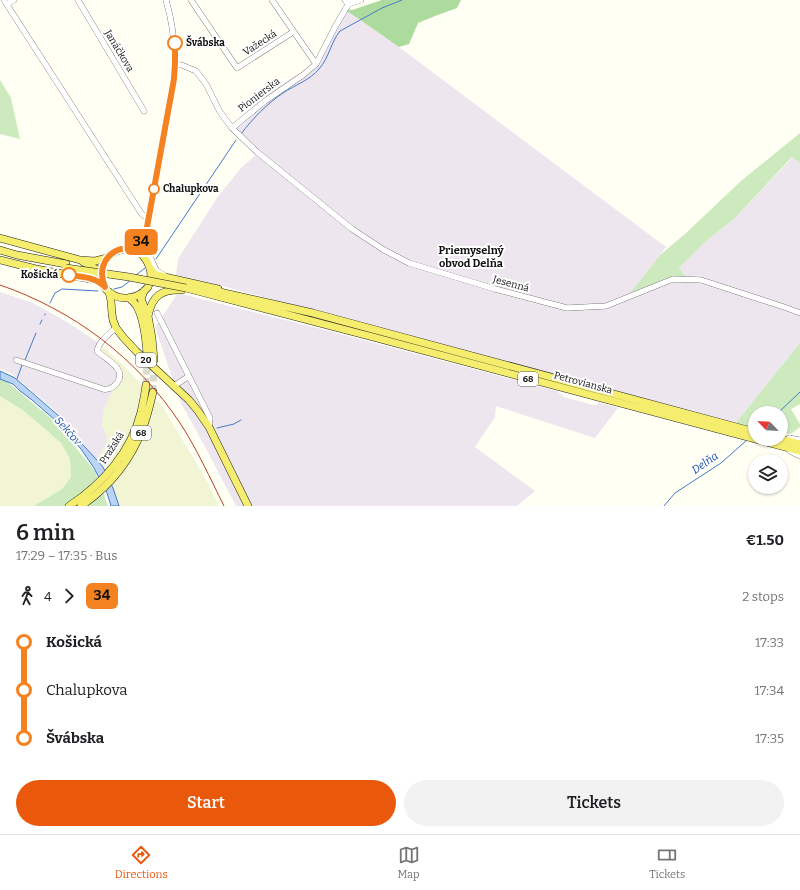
<!DOCTYPE html>
<html lang="en">
<head>
<meta charset="utf-8">
<style>
  :root { --surface:#fff; --page:#f2f2f2; --text:#202124; --muted:#757577; --line:#e0e0e0; --accent:#ea580c }
  body { margin:0; font-family:Bitter,serif; background:var(--page); color:var(--text); height:100vh; display:flex; flex-direction:column; font-size:15px; white-space:nowrap }
  * { box-sizing:border-box; margin:0 }
  p { font-size:13px; color:var(--muted) }
  .icon { flex:none; width:22px; height:22px; fill:none; stroke:currentColor; stroke-width:2; stroke-linecap:round; stroke-linejoin:round }
  .map { position:relative; height:506px; overflow:hidden }
  .drawer { display:flex; flex-direction:column; background:var(--surface); flex:1 }
  .drawer>* { flex:none }
  .badge { padding:0 8px; border-radius:6px; font-size:14px; line-height:26px }
  .needle { width:26px; rotate:295deg }
  .controls { position:absolute; left:748px; top:406px; display:grid; gap:8px }
  .controls a { display:grid; place-items:center; width:40px; height:40px; border-radius:50%; background:var(--surface); box-shadow:0 1px 3px #0004; font-size:20px }
  .map>.badge { position:absolute; translate:-50% -50%; box-shadow:0 0 0 2px #fff }
  .legs { display:flex; align-items:center; gap:6px; height:44px; padding:0 16px; font-size:13px }
  .legs p { margin-inline-start:auto }
  .summary { display:flex; align-items:center; justify-content:space-between; height:68px; padding:0 16px }
  h1 { font-size:22px; font-weight:600; line-height:30px }
  .button { display:flex; gap:8px; margin-top:auto; padding:8px 16px }
  .button a { flex:1; height:46px; border-radius:24px; background:var(--accent); color:#fff; font-size:16px; font-weight:600; line-height:46px; text-align:center }
  .button a+a { background:var(--page); color:var(--text) }
  ul { padding:0 16px; list-style:none }
  li { display:flex; align-items:center; gap:14px; height:48px; font-size:15px }
  li i { display:grid; place-items:center; width:6px; height:100%; margin:0 5px; background:currentColor }
  li i::after { content:''; width:10px; height:10px; margin:-5px; border:3px solid; border-radius:50%; background:var(--surface) }
  li p { margin-inline-start:auto }
  li:first-child i { background:linear-gradient(#0000 50%,currentColor 0) }
  li:last-child i { background:linear-gradient(currentColor 50%,#0000 0) }
  .menu { display:flex; justify-content:space-around; align-items:center; height:56px; border-top:1px solid var(--line); background:var(--surface); font-size:11px; color:var(--muted) }
  .menu a { display:grid; justify-items:center; gap:2px }
  .menu .selected { color:var(--accent) }
  .map>svg:first-child { display:block }
  .industrial { fill:#eee6ee }
  .farmland { fill:#f2f5d4 }
  .green { fill:#cceabd }
  .forest { fill:#adda9d }
  .water { fill:#bad4f5; stroke:#427bcb }
  .lines { fill:none; stroke-linecap:round; stroke-linejoin:round }
  .stream { stroke:#427bcb; stroke-width:1 }
  .major-tunnel { stroke:#dbdbd2; stroke-width:7; stroke-dasharray:7 3.5; stroke-linecap:butt }
  .minor-casing { stroke:#444; stroke-width:6 }
  .major-casing { stroke:#222; stroke-width:8 }
  .minor { stroke:#fff; stroke-width:5.5 }
  .major { stroke:#f5ed6e; stroke-width:7 }
  .rail { stroke:#bf3e2a; stroke-width:1 }
  .major-bridge-casing { stroke:#222; stroke-width:8; stroke-linecap:butt }
  .major-bridge { stroke:#f5ed6e; stroke-width:7 }
  .line-1-casing { stroke:#fff; stroke-width:9 }
  .line-1 { stroke:#f58220; stroke-width:6 }
  .stop-1-dot { fill:#fff; stroke:#f58220; stroke-width:2 }
  .labels { text-anchor:middle; dominant-baseline:central; stroke-width:4; stroke-linejoin:round; paint-order:stroke }
  .shield { fill:#fff; stroke:#585858; stroke-width:1 }
  .shield-label { font-size:9px; font-weight:bold; fill:#111 }
  .stop-label { font-size:10px; font-weight:bold; fill:#111; stroke:#fff; text-anchor:start }
  .street-label { font-size:10px; fill:#111; stroke:#fff }
  .neighbourhood-label { font-size:11px; font-weight:bold; fill:#111; stroke:#fff }
  .water-label { font-size:11px; font-style:italic; fill:#1a4ea2; stroke:#fff }
</style>
</head>
<body>
<div class="map">
<svg width="800" height="506" viewBox="0 0 800 506">
  <rect width="100%" height="100%" fill="#fffff4"/>
  <path class="industrial" d="M345 10 359 19 399 47 666 247 631 292 670 279H688L679 268 705 242 734 219 793 157 800 163V343L735 424 387 330 215 284 176 275 178 259 219 195 242 167 257 154 232 129 243 115 274 90 293 77 315 65Z
    M0 292 33 303 67 322 99 343 119 369 102 425 107 436 106 445 99 456 96 459 59 414 11 373 0 369Z
    M178 293 329 331 557 391 564 397 593 405H597L598 402 618 408 595 438 496 406 495 417 475 447 535 491 517 506H236L203 443 180 401 155 327Z"/>
  <path class="farmland" d="M99 343 124 366 162 406 203 474 219 506H119L113 488 103 467 96 459 99 456 106 445 107 436 102 425 104 409 113 389 119 369 96 350Z
    M0 396 24 411 61 443 70 459 71 477 62 489 34 506H0Z"/>
  <path class="green" d="M0 80 11 98 20 139 0 134Z
    M800 133V163L792 157 734 219 705 242 679 268 688 279H670L630 293 660 255 685 234 741 181Z
    M800 343V404L791 409 800 424V427L791 434 781 433V413H755V428L735 424Z
    M0 379 6 381 53 420 95 471 108 506H34L62 489 71 477 70 459 61 443 24 411 0 396Z"/>
  <path class="forest" d="M382 0H461L457 8 435 16 418 23 409 44 399 47 359 19 345 10 346 9 352 10Z"/>
  <path class="water" d="M0 371 15 378 59 416 84 446 96 459 103 467 113 488 119 506H111L107 493 94 468 81 449 55 420 32 400 19 390 13 384 0 379Z"/>
  <g class="lines">
    <path class="stream" d="M241 134C253 118 267 104 283 93 295 85 310 80 319 69 329 58 331 42 340 31L382 8 402 0
      M156 259 236 140
      M136 275 145 268
      M114 289 122 287 131 280
      M50 303 55 293 62 289 98 291
      M45 315V314
      M40 324 42 320
      M25 360 36 333
      M17 379 22 365
      M778 413 800 392
      M217 428 234 424 241 420
      M664 506 675 493 721 463 747 440"/>
    <path class="major-tunnel" d="M146 385 147 358
      M153 392 154 364"/>
    <g class="minor-casing">
      <path id="minor" d="M4 0 141 213 144 216 149 217
        M78 0 144 111
        M191 0 237 68 293 32
        M272 0 316 64
        M345 0 348 4 361 0
        M7 4 14 0
        M175 63 184 66 196 71 206 84 220 112 232 128 257 152 352 229 384 250 409 263 495 289 567 308 606 306 673 279 701 280 787 308 800 313
        M232 128 265 101 303 75 316 64 335 27 346 8 352 0
        M129 249 138 245 145 238
        M148 252 155 268 157 271 164 275
        M147 259 145 252V238L174 79C176 52 174 27 166 0
        M157 313 210 418 209 427
        M16 360 103 389C108 390 113 388 117 383 128 369 105 359 97 351 99 341 109 334 116 328
        M174 386 189 376
        M789 438 800 440
        M790 451 800 456"/>
    </g>
    <g class="major-casing">
      <path id="major" d="M0 238 80 260 95 261 107 258
        M0 250 17 255 66 264
        M0 260 36 269 96 280C104 284 103 288 109 292 121 302 139 299 148 287 151 281 152 272 149 266 138 234 89 251 105 287
        M83 262 98 270 101 275
        M150 268 153 272 156 275 218 289
        M186 288C391 341 595 397 800 451
        M211 290 313 313 755 432
        M144 291 141 299 148 316 152 338 154 360
        M109 292 111 301 112 314 113 320 116 328 123 337 136 351 189 400 198 411 209 427 248 506
        M129 298C131 300 134 302 136 305 143 316 146 340 147 354
        M148 316C152 296 161 289 182 290
        M781 439 800 444
        M69 506C103 484 131 452 141 412 143 403 145 394 146 385
        M81 506C109 487 130 461 142 430 147 418 150 405 153 392"/>
    </g>
    <use href="#minor" class="minor"/>
    <use href="#major" class="major"/>
    <path class="rail" d="M0 285C73 310 137 358 180 423 197 449 210 478 224 506"/>
    <g class="major-bridge-casing">
      <path id="major-bridge" d="M66 268 129 277 186 288"/>
    </g>
    <use href="#major-bridge" class="major-bridge"/>
  </g>
  <g class="lines">
    <g class="line-1-casing">
      <path id="line-1" d="M69 275C82 277 96 277 105 287 99 273 102 257 118 250 123 248 130 249 136 246 140 244 142 241 145 238L174 79 175 63V43"/>
    </g>
    <use href="#line-1" class="line-1"/>
  </g>
  <g class="stop-1-dot">
    <circle cx="175" cy="43" r="7"/>
    <circle cx="154" cy="189" r="5"/>
    <circle cx="69" cy="275" r="7"/>
  </g>
  <g class="labels">
    <g class="shield">
      <rect x="136" y="353" width="20" height="14" rx="3"/>
      <rect x="518" y="372" width="20" height="14" rx="3"/>
      <rect x="131" y="426" width="20" height="14" rx="3"/>
    </g>
    <g class="shield-label">
      <text x="146" y="360">20</text>
      <text x="528" y="379">68</text>
      <text x="141" y="433">68</text>
    </g>
    <g class="stop-label">
      <text x="186" y="43">Švábska</text>
      <text x="163" y="189">Chalupkova</text>
      <text x="58" y="275" text-anchor="end">Košická</text>
    </g>
    <g class="street-label">
      <text transform="translate(260 43) rotate(-33)">Važecká</text>
      <text transform="translate(119 51) rotate(59)">Janáčkova</text>
      <text transform="translate(259 95) rotate(-37)">Pionierska</text>
      <text transform="translate(511 284) rotate(15)">Jesenná</text>
      <text transform="translate(583 383) rotate(15)">Petrovianska</text>
      <text transform="translate(112 448) rotate(-57)">Pražská</text>
    </g>
    <g class="neighbourhood-label">
      <text x="471" y="250">Priemyselný<tspan x="471" dy="13">obvod Delňa</tspan></text>
    </g>
    <g class="water-label">
      <text transform="translate(68 431) rotate(48)">Sekčov</text>
      <text transform="translate(705 463) rotate(-35)">Delňa</text>
    </g>
  </g>
</svg>
<div class="controls">
<a><svg class="needle" viewBox="-14 -14 28 28"><path d="M0-13l5 13h-10z" fill="#e53935"/><path d="M0 13l5-13h-10z" fill="#757577"/></svg></a>
<a><svg class="icon" aria-label="layers" viewBox="0 0 24 24"><path d="M12 4l9 5-9 5-9-5zM3 14l9 5 9-5"/></svg></a>
</div>
<b class="badge" style="left:141px;top:242px;background:#f58220;color:#111">34</b>
</div>
<section class="drawer">
<div class="summary"><div><h1>6 min</h1><p>17:29 – 17:35 · Bus</p></div><b>€1.50</b></div>
<div class="legs"><svg class="icon" aria-label="walk" viewBox="0 0 24 24"><circle cx="13" cy="4" r="2"/><path d="M13 8l-2 6 4 7M11 14l-3 7M7 12l3-4h3l4 4"/></svg>4<svg class="icon" aria-label="forward" viewBox="0 0 24 24"><path d="M9 5l7 7-7 7"/></svg><b class="badge" style="background:#f58220;color:#111">34</b><p>2 stops</p></div>
<ul>
<li><i style="color:#f58220"></i><b>Košická</b><p>17:33</p></li>
<li><i style="color:#f58220"></i><span>Chalupkova</span><p>17:34</p></li>
<li><i style="color:#f58220"></i><b>Švábska</b><p>17:35</p></li>
</ul>
<div class="button"><a>Start</a><a>Tickets</a></div>
</section>
<nav class="menu">
<a class="selected"><svg class="icon" aria-label="directions" viewBox="0 0 24 24"><path d="M12 3l9 9-9 9-9-9zM9 14v-3h6M13 9l2 2-2 2"/></svg>Directions</a>
<a><svg class="icon" aria-label="map" viewBox="0 0 24 24"><path d="M3 6l6-2 6 2 6-2v14l-6 2-6-2-6 2zM9 4v14M15 6v14"/></svg>Map</a>
<a><svg class="icon" aria-label="tickets" viewBox="0 0 24 24"><path d="M3 7h18v10H3zM15 7v10"/></svg>Tickets</a>
</nav>
</body>
</html>
